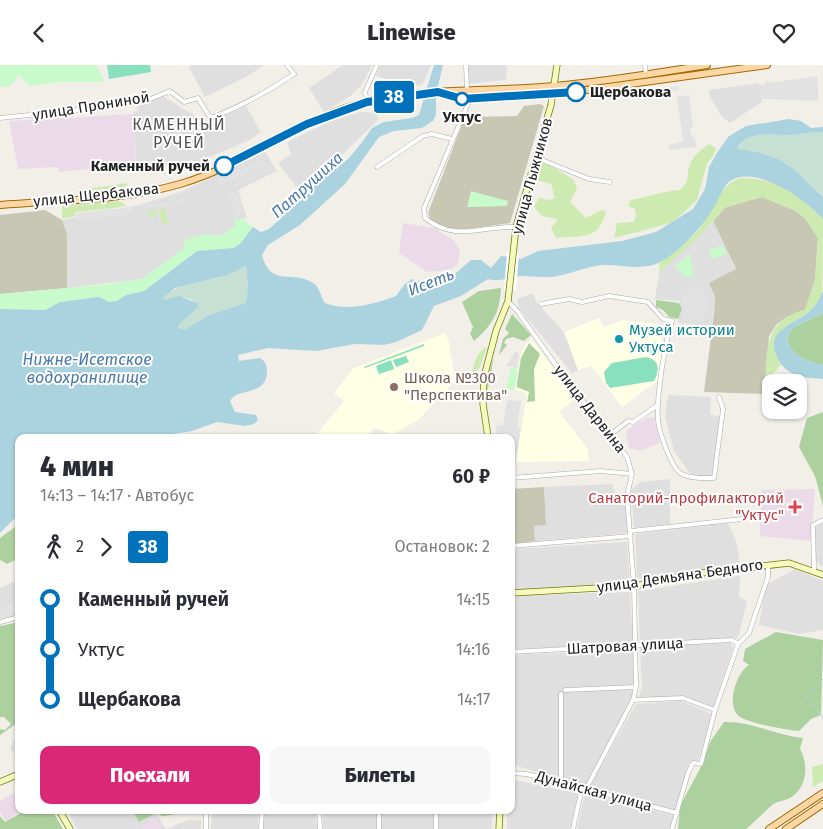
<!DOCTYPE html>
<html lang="ru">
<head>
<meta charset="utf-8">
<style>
  :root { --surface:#fff; --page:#f7f7f7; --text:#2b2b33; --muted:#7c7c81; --accent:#db2777 }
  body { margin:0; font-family:"Fira Sans",sans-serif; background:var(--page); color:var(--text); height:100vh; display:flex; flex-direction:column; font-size:19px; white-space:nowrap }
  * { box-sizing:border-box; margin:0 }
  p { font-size:16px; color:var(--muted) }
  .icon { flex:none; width:28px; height:28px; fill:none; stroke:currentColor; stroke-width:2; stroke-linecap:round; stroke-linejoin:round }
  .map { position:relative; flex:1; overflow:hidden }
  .side { position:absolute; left:15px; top:369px; width:500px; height:380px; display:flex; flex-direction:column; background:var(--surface); border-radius:10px; box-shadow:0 1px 4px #0004 }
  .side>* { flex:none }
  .badge { padding:0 10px; border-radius:4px; font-size:18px; line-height:32px }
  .tools { position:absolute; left:762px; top:309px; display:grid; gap:10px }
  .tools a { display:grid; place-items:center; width:45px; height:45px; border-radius:10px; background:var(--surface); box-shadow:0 1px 4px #0004; font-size:25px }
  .map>.badge { position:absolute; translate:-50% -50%; box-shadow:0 0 0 2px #fff }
  .legs { display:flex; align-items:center; gap:8px; height:55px; padding:0 25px; font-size:16px }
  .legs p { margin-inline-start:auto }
  .summary { display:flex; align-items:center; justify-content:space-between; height:85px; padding:0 25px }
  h1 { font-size:28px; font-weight:800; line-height:38px }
  .action { display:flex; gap:10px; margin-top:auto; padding:10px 25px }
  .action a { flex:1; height:58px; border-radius:10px; background:var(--accent); color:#fff; font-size:20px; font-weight:800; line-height:58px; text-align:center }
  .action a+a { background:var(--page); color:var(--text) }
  ul { padding:0 25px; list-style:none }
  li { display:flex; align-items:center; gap:18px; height:50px; font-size:19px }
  li i { display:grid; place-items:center; width:8px; height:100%; margin:0 6px; background:currentColor }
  li i::after { content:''; width:12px; height:12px; margin:-6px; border:4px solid; border-radius:50%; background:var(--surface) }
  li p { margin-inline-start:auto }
  li:first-child i { background:linear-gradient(#0000 50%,currentColor 0) }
  li:last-child i { background:linear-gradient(currentColor 50%,#0000 0) }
  header { display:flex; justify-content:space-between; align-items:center; height:65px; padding:0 25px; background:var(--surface); font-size:22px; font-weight:800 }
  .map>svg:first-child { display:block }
  .residential { fill:#e0dfdf }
  .industrial { fill:#ebdbe8 }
  .education { fill:#ffffe5 }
  .construction { fill:#c7c7b4 }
  .grass { fill:#cdebb0 }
  .forest { fill:#add19e }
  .wetland { fill:#c6e0d4 }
  .park { fill:#c8facc }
  .pitch { fill:#88e0be }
  .parking { fill:#e2e2e2 }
  .water { fill:#aad3df; fill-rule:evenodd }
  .pier { fill:#fff }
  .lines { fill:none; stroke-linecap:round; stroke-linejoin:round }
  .stream { stroke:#aad3df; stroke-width:1 }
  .street-casing { stroke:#a9a9a9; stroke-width:5 }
  .secondary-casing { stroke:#707d05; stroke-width:7 }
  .primary-casing { stroke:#a06b00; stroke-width:8 }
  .street { stroke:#fff; stroke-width:4 }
  .secondary { stroke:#f7fabf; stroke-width:5.5 }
  .primary { stroke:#fcd6a4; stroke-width:6 }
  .line-1-casing { stroke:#fff; stroke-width:11 }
  .line-1 { stroke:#0072bc; stroke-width:8 }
  .stop-1-dot { fill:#fff; stroke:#0072bc; stroke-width:2.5 }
  .culture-dot { fill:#0f9aa8; stroke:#fff; stroke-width:2 }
  .education-dot { fill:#8d6e63; stroke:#fff; stroke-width:2 }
  .health-dot { fill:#e0444e; stroke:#fff; stroke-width:2 }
  .labels { text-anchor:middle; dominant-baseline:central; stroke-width:4; stroke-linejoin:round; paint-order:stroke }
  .stop-label { font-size:15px; font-weight:bold; fill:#222; stroke:#fff; text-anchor:start }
  .street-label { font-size:15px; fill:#222; stroke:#fff }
  .culture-label { font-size:15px; fill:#0d838f; stroke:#fff; text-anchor:start }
  .education-label { font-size:15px; fill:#785e54; stroke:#fff; text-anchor:start }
  .health-label { font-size:15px; fill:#be3a42; stroke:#fff; text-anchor:end }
  .neighbourhood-label { font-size:16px; letter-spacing:1px; fill:#555; stroke:#fff }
  .water-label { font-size:16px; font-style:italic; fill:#4a7aab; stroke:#fff }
</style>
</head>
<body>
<header><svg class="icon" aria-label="back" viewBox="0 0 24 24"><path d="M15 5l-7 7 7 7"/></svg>Linewise<svg class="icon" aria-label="heart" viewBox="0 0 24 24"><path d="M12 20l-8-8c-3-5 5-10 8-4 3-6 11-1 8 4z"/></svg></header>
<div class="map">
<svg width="823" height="764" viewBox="0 0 823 764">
  <rect width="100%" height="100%" fill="#f2efe9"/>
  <path class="residential" d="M193 0H264L246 12 205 32 189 2Z
    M343 0H372L361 21 349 32 324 47 309 23Z
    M380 0H431L422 20 409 22 376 11Z
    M469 0H507L506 15 468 19Z
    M759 18 762 37 730 58 722 52 710 32 709 25Z
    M161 30 207 58 246 41 261 67 250 75 172 108 166 100 137 106 133 47 138 46 137 41 146 39Z
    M360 47 377 48 378 55 346 86 298 124 278 98 291 89 287 77 331 56Z
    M265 87 277 106 238 125 247 153 234 155 236 161 220 171 204 169 142 214 67 223V169L62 155 140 140 183 126Z
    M713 156 736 205 709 218 715 232 712 261 678 258 680 236 655 234 659 208Z
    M531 229 534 230 536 237 564 267 578 305 572 308 519 243 517 234Z
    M668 330 711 332 710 349 720 352 713 411 691 410 674 386 665 352Z
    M670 414V459L634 463 631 425 640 417Z
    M612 419 615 428H624L628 468 535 476 534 461 546 460 544 422Z
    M728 458 737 479 740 501 637 514 635 469Z
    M823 458V502L815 495V463Z
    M627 477 630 518 511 525V484Z
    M19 497V550L0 554V523L15 516 16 499Z
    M795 504 823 516V565L799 569 759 560 766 520Z
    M740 511 739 532 747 536 738 573 640 578 638 526Z
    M630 527 633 579 511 584V531Z
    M730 576 733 583 714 642 685 631 638 633 642 623 640 582Z
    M633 585 634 625 630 638 585 722 511 699V590Z
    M682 636 712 649 698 696 689 698 676 746 589 723 636 639Z
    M515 715 578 728 570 764H507V745H511Z
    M585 727 675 751 670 764H577Z
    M67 745H132L139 757 156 748 166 764 188 755H201V764H77Z
    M263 745H316L317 764H263Z
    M323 745H377V764H323Z
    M381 745H434V764H381Z
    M438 745H492V764H438Z
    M212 747 258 749V764H211Z"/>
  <path class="industrial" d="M133 49 136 99 59 107 58 102 18 104 9 56Z
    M403 158 435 163 454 176 460 186 457 201 448 205 427 207 399 188Z
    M654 352 660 378 640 386 629 383 626 366 646 353Z
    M815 424 811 476 760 471 761 425Z
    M19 725V745H24L6 756 0 747V736Z
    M155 751 162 764H144L142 760Z"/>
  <path class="education" d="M599 253 604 262 623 255 663 260 659 315 622 342 591 301 578 305 564 267Z
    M445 268 449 277 455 316 418 355 392 370 376 363 369 368 373 372H315L344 336 334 328 354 303Z
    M531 274 576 333 559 347 588 384 589 396 516 397 527 328 515 325 522 284Z"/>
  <path class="construction" d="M540 39 544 41 510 158 460 165 440 161 431 156 428 148 465 52 517 51 524 41Z
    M762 132 796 146 805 153 818 173 815 215 805 245 787 252 777 259 769 271 765 329 704 327 714 249 715 232 709 218 736 204 713 156 726 142Z
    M45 145 62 155 67 169V223L0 229V150Z
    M544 422 546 460 534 461 535 476 511 479V424Z"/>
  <path class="grass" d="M709 79 716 83 714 90 707 99 697 135 682 149 671 158 614 173 617 158 634 157 636 150 635 144 628 141 631 135C648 132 664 126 680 125 692 114 685 111 690 100 692 91 702 84 709 79Z
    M544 97 573 114 577 123 570 137 586 153 601 145 606 146C599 177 580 170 556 173L551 163 558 154 542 151 534 142 539 133 549 135 555 133 551 119 536 115 540 100Z
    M741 113C775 113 801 128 823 154 823 170 823 215 822 228 819 235 815 243 809 247 788 262 763 268 781 299L770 313 767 330 765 328C767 300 761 265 791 250 796 248 800 245 805 245L815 215 818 173 805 153 796 146 762 132 726 142 697 173 659 208 660 197C674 188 689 177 699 164 711 148 720 117 741 113Z
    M126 118 128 120 123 122 87 126 86 124Z
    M118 136 127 140 116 143 75 147V151L62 154V141Z
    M165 144 169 161 162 157 159 146 155 147 157 154 145 147Z
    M487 282 480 302 472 310C473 300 477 286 487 282Z
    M823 699V716L813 722 812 702Z"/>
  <path class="forest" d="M501 223C500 246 493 260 474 276L470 269 473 262 462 237 479 226Z
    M656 235 679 238 682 244 678 254 669 252 663 245 656 242Z
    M823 248V300C808 297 792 291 787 275L792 263Z
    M512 249 531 270 524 276 513 272 506 274 504 278 507 280 499 290 503 274 509 268 505 264Z
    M529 278 540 289 534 304 535 336 527 337 529 327 517 322V318L521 293Z
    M494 292 487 328 488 310Z
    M823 347V441L815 411 799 382 807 353Z
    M19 459V493L7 499 0 495V473Z
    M19 557V657L0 670V664L5 665 11 659 4 652H0V561Z
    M776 567 823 575 821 650 811 654 799 666C786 665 754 659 742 653 724 645 736 607 749 600L743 596 745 584Z
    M724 657C750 656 776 670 803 673L800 684C809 700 807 723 790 733 784 736 777 736 772 740 763 748 755 757 746 764H678L680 741 702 700 710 677Z
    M26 745H52L63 764H0V751L5 757Z
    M132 745H176L172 750 162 751 156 748 139 757Z"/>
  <path class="wetland" d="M823 67V132L804 113 751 87 737 85C746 64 774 71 791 70 802 69 812 67 823 67Z
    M246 201 248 222 246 238 209 250 186 264 178 263 180 259 198 242C191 228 177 233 165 235L163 234C177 216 204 219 224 211 232 209 238 203 246 201Z"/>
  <path class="park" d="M0 0H96L105 17H60L29 21 19 10 10 21 0 22Z
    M471 126 508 136 507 141 467 142Z
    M242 154 253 162 240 179 233 183 197 186 144 226 126 230 121 234 113 237H60L45 245 0 244V229L101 220 142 214 184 183 185 175 204 169 220 171 235 161 234 155Z
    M723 181 727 189 711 194 709 184Z
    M690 189 694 211 685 212 675 201Z
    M511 303 518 304 514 325 506 324Z"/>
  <path class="pitch" d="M107 0H150L151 7 109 14Z
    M655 277 660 280V286L657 289H639L641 280Z
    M424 279V281L365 303 364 302Z
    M406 291 409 297 396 302 393 295Z
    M646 292C660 295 660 305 654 316L610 323 606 318 604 307 612 298Z
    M391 295 394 304 379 309 376 301Z"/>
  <path class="parking" d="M817 11 819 36 762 34 759 20 766 19V16H769L770 18Z
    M678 21 679 25 616 34V30Z
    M689 30 693 62 690 63 692 72H695L696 82 669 85V80L683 76 677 32Z
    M262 95 265 100 235 115 218 120 216 114Z
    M271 101 272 104 235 123 234 120Z
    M236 126 242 149 235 151 229 128Z
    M182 134 183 137 166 141 143 143V140L166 138Z
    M132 142V149L76 155V148Z
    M698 218 707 234 705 256 681 254 683 237 680 234Z
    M516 286 519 289 517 303 506 301Z
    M509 335 521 336 517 361 521 363 515 397 511 398V372H497L496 360H503L506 339Z
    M19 536V549L0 553V543Z
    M19 672V691L10 684 13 676Z"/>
  <path class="water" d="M434 0H443L436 29V50L433 56 422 63 394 66 379 72 345 119 300 160 268 180 262 190C271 224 293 204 313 218 321 223 320 232 325 238 346 247 375 239 396 231L404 220 412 214 440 222 471 195H481L491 203 501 191 521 194 538 186 622 176 656 167 693 144 705 124 709 102 717 88 728 72 739 65 746 61 789 54 801 56 811 63 823 62V67C812 67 802 69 791 70 774 71 746 64 737 84L760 88 778 94 796 106 823 132V154C806 135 757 99 730 116 723 121 719 134 714 142 701 163 684 183 662 196 644 207 622 199 603 200 589 201 576 207 562 210 548 214 535 211 521 211 509 211 501 218 488 214L461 231 434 241 422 265 396 277 384 280 355 279 316 286 268 283 238 290 239 296 260 293C265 296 267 300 267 306 267 332 237 322 230 336L235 347 256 350 258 355 254 359 245 361 217 357 192 366 153 372H19V449L0 468V244L45 245 60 237 99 232 109 237 117 236 126 230 144 226 197 186 233 183 240 179 253 162 261 167 269 164 281 153 300 129 349 93 363 76 372 63 384 57 412 53 419 50ZM246 201 248 222 246 238 209 250 186 264 178 263 180 259 198 242 197 238 179 231 165 235 163 233 175 223 225 211Z
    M823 226V248L792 263 787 275C792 291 808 297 823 300V314C806 313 788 312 779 296 761 265 795 260 811 245 817 240 820 232 823 226Z"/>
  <path class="pier" d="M507 187 519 188 516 226 504 225Z"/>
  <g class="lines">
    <path class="stream" d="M823 614 807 633 823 653"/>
    <g class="street-casing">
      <path id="street" d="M466 0 467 25
        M645 0 646 9
        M470 34 424 143 425 153C456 178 482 160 516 162
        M367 37 365 27 377 0
        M0 53 87 44 109 39 148 35 170 26 184 37 198 33 209 51 214 52C243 40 268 27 294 9L287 0
        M537 93 589 114 610 117
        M377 102 423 71 432 69 452 74
        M508 236 518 247 567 316 627 392 632 409 627 431 634 521 636 622 633 635 586 724
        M541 239 569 234 582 237 609 231 648 237 663 254 672 256C665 276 656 334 658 355 659 367 671 401 680 408 690 414 704 413 714 413L723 344 719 332
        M610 370 628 356 633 357 658 340
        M511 413 601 406 632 409
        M631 466 742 454
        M511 481 631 471
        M814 505 813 460 823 455
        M0 557 19 552
        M511 587 732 575 738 579
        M565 625 636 622
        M633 635 683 633 715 645
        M511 708 526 709 561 717 677 748
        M561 717V629
        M206 745V764
        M319 745 320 764
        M379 745V764
        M261 764 262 745
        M436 764V745
        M573 764 582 723
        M672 764 688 708 693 698 701 699 715 645 738 579 749 568 768 512V500"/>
    </g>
    <g class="secondary-casing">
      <path id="secondary" d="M488 372 483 339 484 312 496 266 508 236 516 162 551 40 557 0
        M511 528 634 521 702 508 789 498 823 510
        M0 717 19 709
        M59 745 70 764
        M499 764 500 745"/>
    </g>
    <g class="primary-casing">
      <path id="primary" d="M446 29 462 34 565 28 767 0
        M0 140C59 135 122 136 180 119 246 100 302 52 369 36 430 22 492 27 554 21 605 17 656 8 707 0
        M769 764 823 728
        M786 764 823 739"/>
    </g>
    <use href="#street" class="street"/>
    <use href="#secondary" class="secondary"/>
    <use href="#primary" class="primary"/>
  </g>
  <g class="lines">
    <g class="line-1-casing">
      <path id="line-1" d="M224 101 307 59 367 37 438 27 462 34 576 27"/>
    </g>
    <use href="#line-1" class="line-1"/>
  </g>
  <g class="stop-1-dot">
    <circle cx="576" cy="27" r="9"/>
    <circle cx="462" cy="34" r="6"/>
    <circle cx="224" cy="101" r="9"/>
  </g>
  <circle class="culture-dot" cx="619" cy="274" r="5"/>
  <circle class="education-dot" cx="394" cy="322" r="5"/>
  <path class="health-dot" d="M792.5 434.5h5v5h5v5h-5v5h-5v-5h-5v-5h5z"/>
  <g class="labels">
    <g class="stop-label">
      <text x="590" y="27">Щербакова</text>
      <text x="462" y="52" text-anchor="middle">Уктус</text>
      <text x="210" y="101" text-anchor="end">Каменный ручей</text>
    </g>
    <g class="street-label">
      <text transform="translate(91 41) rotate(-9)">улица Прониной</text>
      <text transform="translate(532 111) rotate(-75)">улица Лыжников</text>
      <text transform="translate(96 130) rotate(-6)">улица Щербакова</text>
      <text transform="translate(590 344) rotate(52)">улица Дарвина</text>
      <text transform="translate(680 511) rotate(-8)">улица Демьяна Бедного</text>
      <text transform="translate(625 581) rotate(-3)">Шатровая улица</text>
      <text transform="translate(594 726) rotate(15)">Дунайская улица</text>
    </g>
    <g class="culture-label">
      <text x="629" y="265">Музей истории<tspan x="629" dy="17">Уктуса</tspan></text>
    </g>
    <g class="education-label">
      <text x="404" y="313">Школа №300<tspan x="404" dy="17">"Перспектива"</tspan></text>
    </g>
    <g class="health-label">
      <text x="784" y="433">Санаторий-профилакторий<tspan x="784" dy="17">"Уктус"</tspan></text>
    </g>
    <g class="neighbourhood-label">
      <text x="179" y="59">КАМЕННЫЙ<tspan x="179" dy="18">РУЧЕЙ</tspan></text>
    </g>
    <g class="water-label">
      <text transform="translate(307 120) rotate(-42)">Патрушиха</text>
      <text transform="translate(431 217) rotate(-22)">Исеть</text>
      <text x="87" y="294">Нижне-Исетское<tspan x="87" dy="18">водохранилище</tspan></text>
    </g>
  </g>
</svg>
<div class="tools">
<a><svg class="icon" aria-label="layers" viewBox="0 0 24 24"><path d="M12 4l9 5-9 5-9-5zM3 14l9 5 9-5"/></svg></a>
</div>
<b class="badge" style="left:394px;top:32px;background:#0072bc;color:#fff">38</b>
<section class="side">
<div class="summary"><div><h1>4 мин</h1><p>14:13 – 14:17 · Автобус</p></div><b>60 ₽</b></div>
<div class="legs"><svg class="icon" aria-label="walk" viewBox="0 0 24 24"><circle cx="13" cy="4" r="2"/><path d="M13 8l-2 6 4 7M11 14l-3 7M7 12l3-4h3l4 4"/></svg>2<svg class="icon" aria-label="forward" viewBox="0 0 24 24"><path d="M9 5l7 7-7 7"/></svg><b class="badge" style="background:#0072bc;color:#fff">38</b><p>Остановок: 2</p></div>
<ul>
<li><i style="color:#0072bc"></i><b>Каменный ручей</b><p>14:15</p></li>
<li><i style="color:#0072bc"></i><span>Уктус</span><p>14:16</p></li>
<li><i style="color:#0072bc"></i><b>Щербакова</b><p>14:17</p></li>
</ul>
<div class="action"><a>Поехали</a><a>Билеты</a></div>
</section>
</div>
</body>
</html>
